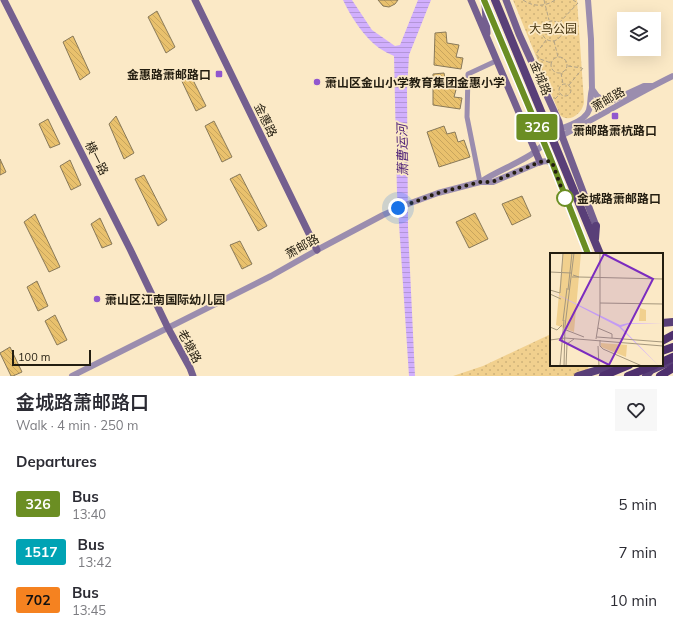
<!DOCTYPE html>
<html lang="en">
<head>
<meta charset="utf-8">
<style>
  :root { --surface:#fff; --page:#f7f7f7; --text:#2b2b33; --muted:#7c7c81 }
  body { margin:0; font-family:Mulish,"Noto Sans SC",sans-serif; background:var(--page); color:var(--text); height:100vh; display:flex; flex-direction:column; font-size:15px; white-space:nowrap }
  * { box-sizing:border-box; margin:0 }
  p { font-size:13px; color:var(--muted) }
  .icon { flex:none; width:22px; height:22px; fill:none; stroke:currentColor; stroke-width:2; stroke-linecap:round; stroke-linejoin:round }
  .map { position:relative; height:376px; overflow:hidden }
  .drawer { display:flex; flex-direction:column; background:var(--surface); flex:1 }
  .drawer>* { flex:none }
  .badge { padding:0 8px; border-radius:3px; font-size:14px; line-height:26px }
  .tools { position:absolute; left:617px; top:12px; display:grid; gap:8px }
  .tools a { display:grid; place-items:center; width:44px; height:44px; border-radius:0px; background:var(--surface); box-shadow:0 4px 16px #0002; font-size:20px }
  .scale { position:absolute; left:12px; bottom:10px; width:79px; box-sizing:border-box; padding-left:4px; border:2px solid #231d10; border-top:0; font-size:11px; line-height:14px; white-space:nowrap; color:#231d10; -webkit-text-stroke:3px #fbe9c6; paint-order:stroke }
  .you { position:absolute; width:20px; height:20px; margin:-10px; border:3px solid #fff; border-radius:50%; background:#1a73e8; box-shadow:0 0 0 6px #1a73e833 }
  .map>.badge { position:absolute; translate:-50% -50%; box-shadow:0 0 0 2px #fff }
  h2 { padding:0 16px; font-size:15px; line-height:36px }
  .round { display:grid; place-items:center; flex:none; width:42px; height:42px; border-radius:0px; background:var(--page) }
  .overview { display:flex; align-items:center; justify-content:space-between; height:68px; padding:0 16px }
  h1 { font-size:19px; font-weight:600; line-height:30px }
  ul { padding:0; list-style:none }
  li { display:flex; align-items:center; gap:12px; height:48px; padding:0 16px }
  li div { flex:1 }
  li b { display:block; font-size:15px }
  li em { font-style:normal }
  li .badge { min-width:44px; font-weight:700; text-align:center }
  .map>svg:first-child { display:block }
  .green { fill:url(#green-dots) }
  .water { fill:url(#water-rules) }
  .building { fill:url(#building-back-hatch); stroke:#887959 }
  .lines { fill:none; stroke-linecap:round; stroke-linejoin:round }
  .path { stroke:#b1a387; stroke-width:1; stroke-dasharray:4 2; stroke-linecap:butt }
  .minor { stroke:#9b8dae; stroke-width:5 }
  .tertiary { stroke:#9b8dae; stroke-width:6 }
  .secondary { stroke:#745f8f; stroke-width:7 }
  .primary { stroke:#593f78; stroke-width:8 }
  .trunk { stroke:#4e306e; stroke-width:8 }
  .trunk-bridge { stroke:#4e306e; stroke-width:8 }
  .line-casing { stroke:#fff; stroke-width:9 }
  .line { stroke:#6b8e23; stroke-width:6 }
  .walk { stroke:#231d10; stroke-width:4; stroke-dasharray:0 7.2 }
  .poi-dot { fill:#9157ce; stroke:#fbe9c6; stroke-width:1.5 }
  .stop-dot { fill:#fff; stroke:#6b8e23; stroke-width:2 }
  .labels { text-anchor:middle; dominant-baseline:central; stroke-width:3.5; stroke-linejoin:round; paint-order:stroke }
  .park-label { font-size:12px; fill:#463510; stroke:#fbe9c6 }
  .poi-label { font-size:12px; font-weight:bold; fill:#231d10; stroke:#fbe9c6; text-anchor:start }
  .street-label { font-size:12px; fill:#231d10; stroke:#fbe9c6 }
  .stop-label { font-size:12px; font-weight:bold; fill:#231d10; stroke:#fbe9c6; text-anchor:start }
  .water-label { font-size:13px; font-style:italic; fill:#4d1f77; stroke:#fbe9c6 }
  .inset-road { fill:none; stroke:#a5977d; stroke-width:1 }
  .view { fill:#7b2cbf; fill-opacity:0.15; stroke:#7b2cbf; stroke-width:2 }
  .inset-edge { fill:none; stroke:#231d10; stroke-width:2 }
</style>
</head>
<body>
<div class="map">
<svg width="673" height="376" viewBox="0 0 673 376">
  <defs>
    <pattern id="green-dots" width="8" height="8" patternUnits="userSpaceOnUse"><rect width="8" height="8" fill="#f1d08e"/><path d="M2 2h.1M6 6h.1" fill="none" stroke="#ceb279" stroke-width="1.8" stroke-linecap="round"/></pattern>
    <pattern id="water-rules" width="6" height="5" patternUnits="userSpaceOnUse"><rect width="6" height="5" fill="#d1affd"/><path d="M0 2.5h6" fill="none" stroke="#b396d8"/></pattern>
    <pattern id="building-back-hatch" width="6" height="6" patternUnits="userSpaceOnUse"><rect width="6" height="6" fill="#e9c16d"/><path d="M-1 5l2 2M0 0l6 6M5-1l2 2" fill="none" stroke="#c8a55d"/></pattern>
  </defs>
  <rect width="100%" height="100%" fill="#fbe9c6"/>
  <path class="green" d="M513 0H577L584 102C583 113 569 124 560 115Z
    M551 334V365H588L589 376H453L483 366Z"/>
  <path class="water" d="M343 0H352L372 30 395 46 400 45 418 0H431L409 55 407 90 408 228 415 376H409L397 193 394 56C389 54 384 51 379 48 364 37 351 17 343 0Z"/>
  <path class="building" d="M378 0H398L395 4 389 7 383 6Z
    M157 11 175 47 166 53 148 17Z
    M446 32 447 43 459 45 456 57 463 58 461 69 434 65 435 33Z
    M73 36 90 73 80 80 63 42Z
    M188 70 206 106 196 111 179 75Z
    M444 73 446 83 457 86 454 97 462 98 460 109 433 105V74Z
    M116 116 134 153 124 159 109 124Z
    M48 119 60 144 50 148 39 124Z
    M214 121 232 157 222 162 205 126Z
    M444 126 447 134 455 132 458 142 464 140 470 157 439 167 427 132Z
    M0 159 6 172 0 175Z
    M70 160 81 185 71 190 60 166Z
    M240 174 267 226 258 231 230 179Z
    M144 175 167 220 158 226 135 179Z
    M522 196 531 216 512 225 502 204Z
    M475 213 488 239 469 248 456 222Z
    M35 214 60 267 49 272 24 222Z
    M100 218 112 244 102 248 91 224Z
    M240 241 252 264 242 269 230 245Z
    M37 281 48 306 38 311 27 287Z
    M55 315 67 340 57 345 45 321Z
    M10 347 22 372 13 376H11L0 353Z"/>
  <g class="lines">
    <path class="path" d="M523 0C533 7 545 7 555 0
      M544 0 549 20
      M542 31a10 10 0 1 1 20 0a10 10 0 1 1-20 0Z
      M559 23 578 3 573 0
      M546 40 536 54 540 59 551 63
      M554 41 558 57
      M551 65a8 8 0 1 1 16 0a8 8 0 1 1-16 0Z
      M568 66 582 68
      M561 73 563 84
      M559 90a6 6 0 1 1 12 0a6 6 0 1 1-12 0Z
      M569 85 583 68
      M555 99 560 94"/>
    <path class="minor" d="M480 182 467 117 468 74 496 61"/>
    <path class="tertiary" d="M592 89 597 96 607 103 644 86H653
      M549 130C559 131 586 121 589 110 591 103 590 96 592 89L591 39 588 0
      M553 140C594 120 632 96 673 76
      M482 181C502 168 527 161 544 144
      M72 376 271 276 317 250 383 215 408 204 438 193 480 182H493L540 162 547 161 552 163"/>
    <path class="secondary" d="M4 0 130 249 168 328 190 368 193 376
      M195 0 317 250
      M471 0 540 162
      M506 0 519 34 559 122 562 136 596 226
      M485 5 487 33"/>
    <path class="primary" d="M484 0 550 157 588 254
      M495 0 600 254
      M595 239 596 226
      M662 323 673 322
      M578 376 614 365
      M646 376 651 370 671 361"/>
    <path class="trunk" d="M662 341 673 335
      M662 362 673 357
      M603 376 629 365
      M660 376 673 368"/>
    <path class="trunk-bridge" d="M662 351 673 347
      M628 376 655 365"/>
  </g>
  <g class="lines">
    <g class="line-casing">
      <path id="line" d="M484 0 550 157 588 254"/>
    </g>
    <use href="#line" class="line"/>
    <path class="walk" d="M398 208 438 193 480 182H492L540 162 547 161 552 162 565 198"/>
  </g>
  <g class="poi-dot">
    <rect x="215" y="70" width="8" height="8" rx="2"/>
    <circle cx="317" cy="82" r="4"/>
    <rect x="611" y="112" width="8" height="8" rx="2"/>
    <circle cx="97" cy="299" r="4"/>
  </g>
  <circle class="stop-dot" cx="565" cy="198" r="8"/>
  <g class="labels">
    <g class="park-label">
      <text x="553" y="28">大鸟公园</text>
    </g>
    <g class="poi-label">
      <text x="211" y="74" text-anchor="end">金惠路萧邮路口</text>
      <text x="325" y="82">萧山区金山小学教育集团金惠小学</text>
      <text x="615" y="130" text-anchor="middle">萧邮路萧杭路口</text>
      <text x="105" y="299">萧山区江南国际幼儿园</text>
    </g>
    <g class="street-label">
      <text transform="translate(541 78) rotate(68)">金城路</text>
      <text transform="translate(608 99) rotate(-30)">萧邮路</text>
      <text transform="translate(266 120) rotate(64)">金惠路</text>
      <text transform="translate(97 158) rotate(63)">横一路</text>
      <text transform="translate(302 246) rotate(-29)">萧邮路</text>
      <text transform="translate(190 346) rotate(62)">老塘路</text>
    </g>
    <g class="stop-label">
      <text x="577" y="198">金城路萧邮路口</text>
    </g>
    <g class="water-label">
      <text transform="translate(402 150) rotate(-91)">萧曹运河</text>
    </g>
  </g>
  <g transform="translate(550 253)">
    <rect width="113" height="113" fill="#fbe9c6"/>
    <path d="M13 0H31L24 79 6 72ZM51 90 77 92 76 104 51 94Z" fill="#f1d08e"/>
    <path d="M90 55 96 57V68H89Z" fill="#f1d08e"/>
    <path d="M0 38 70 72 78 70 113 71H79L71 74 109 113 69 74Z" fill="#d1affd"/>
    <path class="inset-road" d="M0 19 21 20M22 24H29L23 22M29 24 113 26M0 37 10 40 13 0M18 37 22 0M0 41 11 46M50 50 113 51M13 68 17 35M0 74 7 77 12 72M48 75 62 81V85M16 77 34 84M47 84 113 89M46 86 50 61V0M0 87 15 85 113 93M50 87V93L53 96 92 113M48 93 49 113M10 113 14 67M14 113 15 73 24 0M16 113 17 91 24 86"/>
    <path class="view" d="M54 1 103 26 59 112 10 87Z"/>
    <rect width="113" height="113" class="inset-edge"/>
  </g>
</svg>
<div class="tools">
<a><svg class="icon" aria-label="layers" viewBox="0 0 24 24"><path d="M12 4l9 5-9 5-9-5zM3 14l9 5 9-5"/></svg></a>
</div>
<div class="scale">100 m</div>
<div class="you" style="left:398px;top:208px"></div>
<b class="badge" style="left:537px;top:127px;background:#6b8e23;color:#fff">326</b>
</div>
<section class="drawer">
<div class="overview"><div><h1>金城路萧邮路口</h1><p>Walk · 4 min · 250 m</p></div><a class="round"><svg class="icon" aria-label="heart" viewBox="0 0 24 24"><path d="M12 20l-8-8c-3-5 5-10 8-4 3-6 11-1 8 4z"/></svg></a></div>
<h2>Departures</h2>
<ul>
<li><span class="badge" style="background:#6b8e23;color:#fff">326</span><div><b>Bus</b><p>13:40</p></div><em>5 min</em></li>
<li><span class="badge" style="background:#00a3b4;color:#fff">1517</span><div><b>Bus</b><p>13:42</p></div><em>7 min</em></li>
<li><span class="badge" style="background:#f58220;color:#111">702</span><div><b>Bus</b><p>13:45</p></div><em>10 min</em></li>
</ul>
</section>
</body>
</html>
